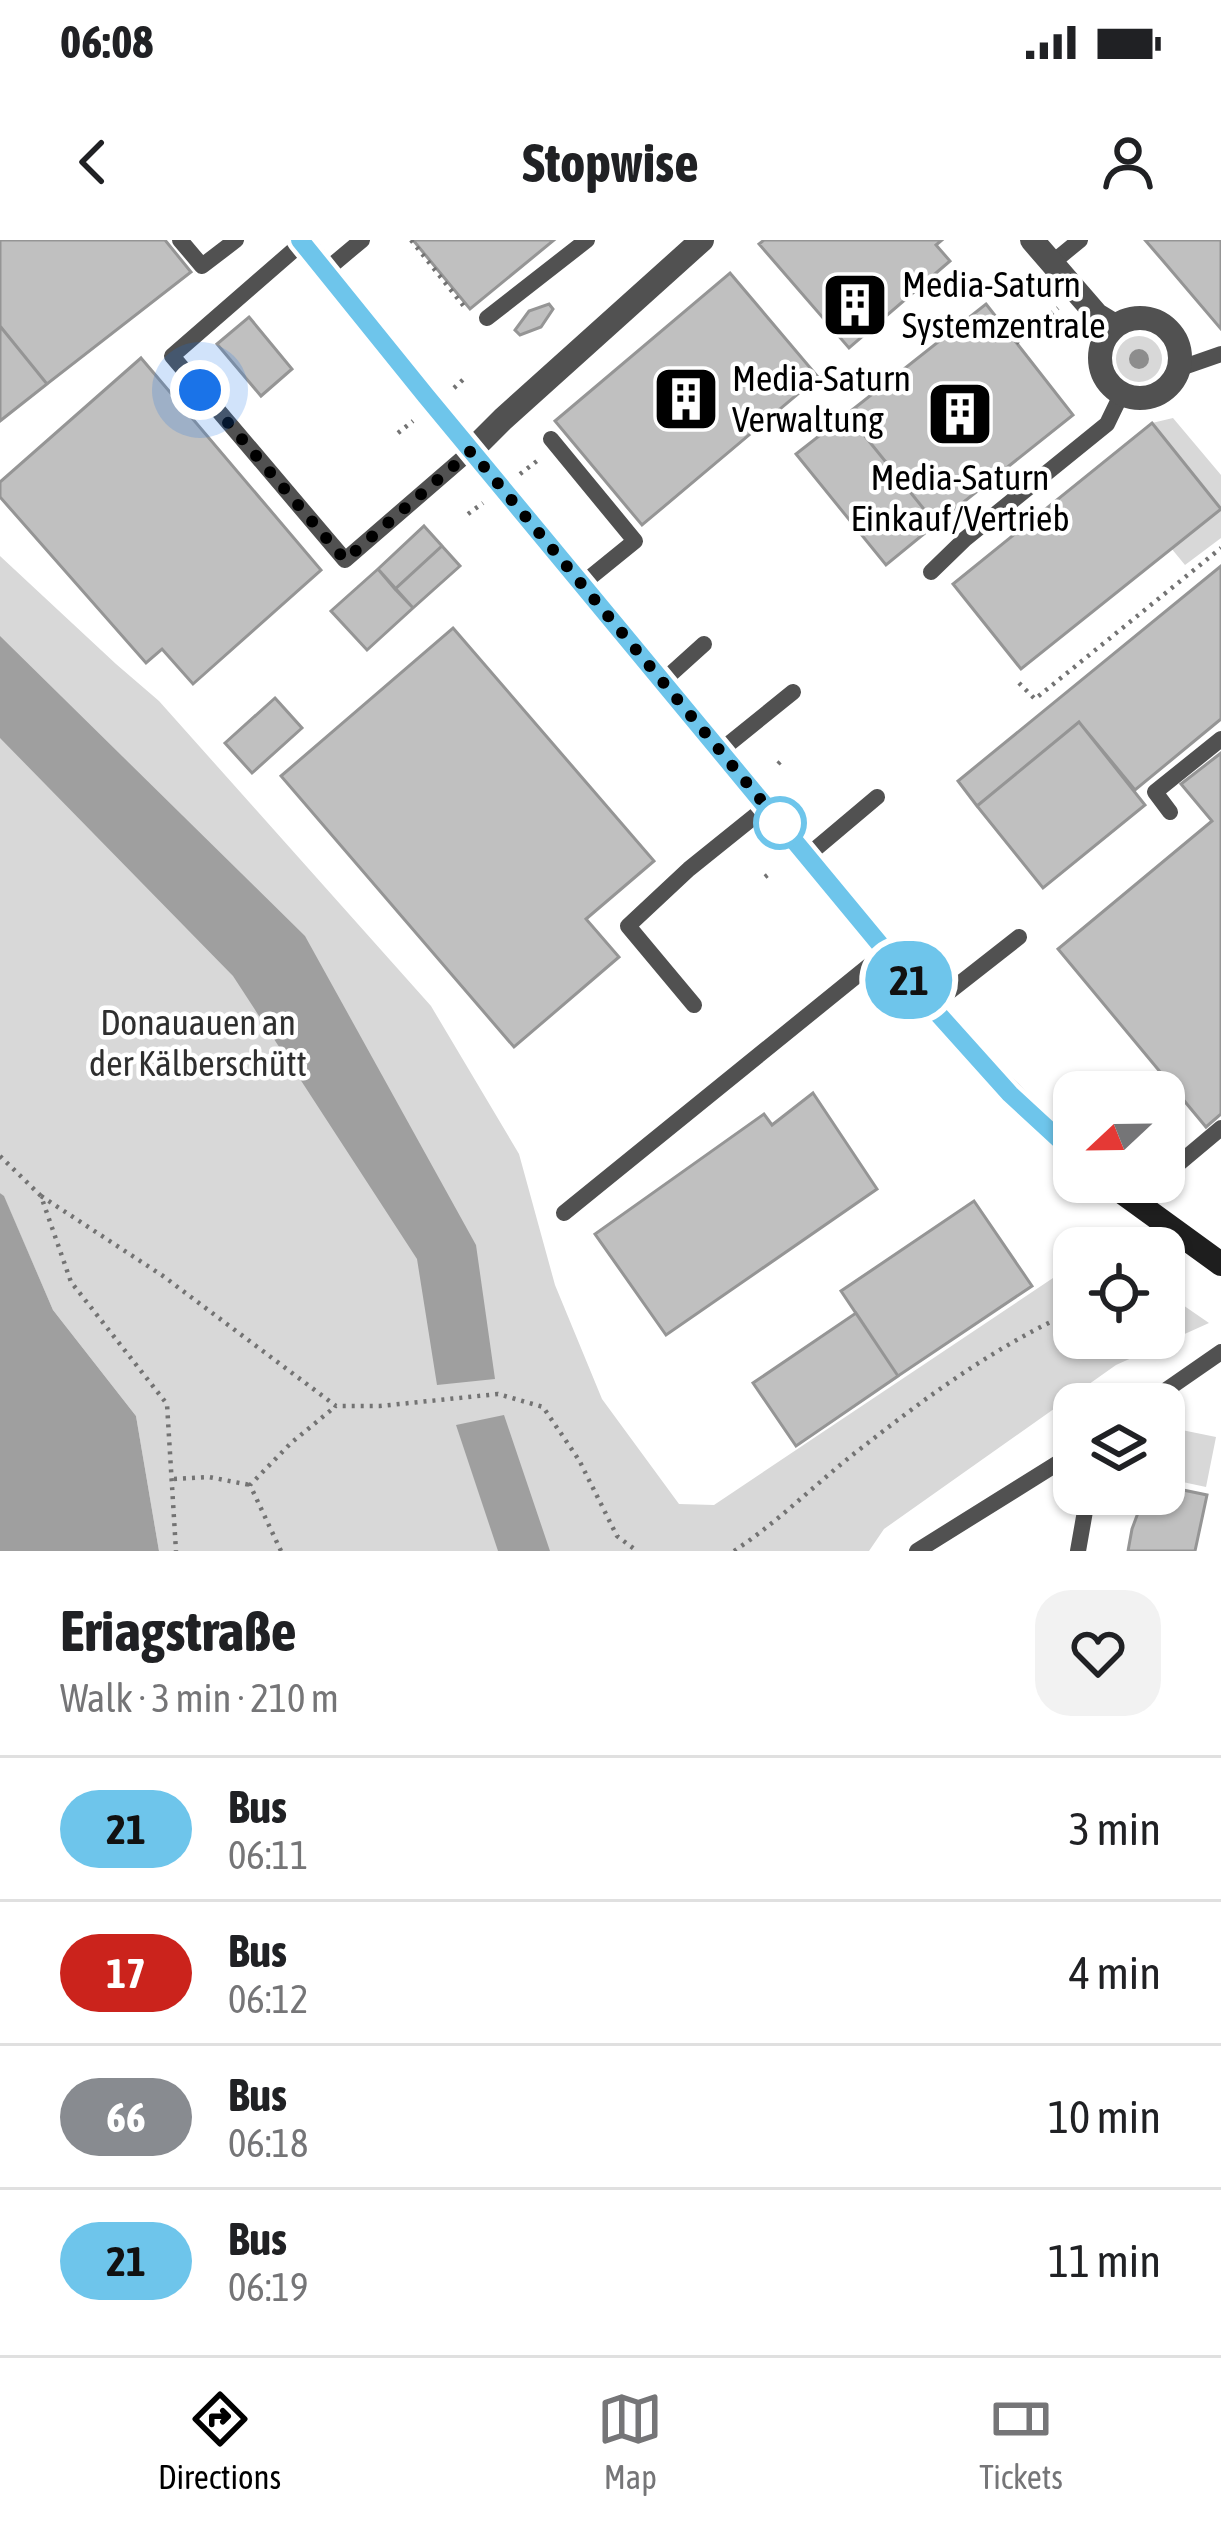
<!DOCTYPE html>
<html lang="en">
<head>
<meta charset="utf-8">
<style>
  :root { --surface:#fff; --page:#f2f2f2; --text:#202124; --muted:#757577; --line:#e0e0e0; --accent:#000 }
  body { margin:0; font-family:"Asap Condensed",sans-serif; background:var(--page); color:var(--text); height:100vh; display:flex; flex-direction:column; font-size:45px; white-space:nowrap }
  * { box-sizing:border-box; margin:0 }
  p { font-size:39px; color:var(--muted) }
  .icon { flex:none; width:66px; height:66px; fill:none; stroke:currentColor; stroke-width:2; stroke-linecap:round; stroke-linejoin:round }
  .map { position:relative; height:1311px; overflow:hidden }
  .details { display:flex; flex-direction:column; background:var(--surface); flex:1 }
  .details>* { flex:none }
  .badge { padding:0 24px; border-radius:39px; font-size:42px; line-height:78px }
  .needle { width:78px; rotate:248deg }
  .controls { position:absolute; left:1053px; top:831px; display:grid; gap:24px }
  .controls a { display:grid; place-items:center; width:132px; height:132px; border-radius:24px; background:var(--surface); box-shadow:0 3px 9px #0004; font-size:60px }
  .you { position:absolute; width:60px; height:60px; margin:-30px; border:9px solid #fff; border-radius:50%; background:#1a73e8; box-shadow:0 0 0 18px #1a73e833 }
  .map>.badge { position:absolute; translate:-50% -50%; box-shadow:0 0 0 6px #fff }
  .round { display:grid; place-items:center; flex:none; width:126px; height:126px; border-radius:36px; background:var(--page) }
  .headline { display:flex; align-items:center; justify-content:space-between; height:204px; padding:0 60px }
  h1 { font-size:57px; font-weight:700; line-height:90px }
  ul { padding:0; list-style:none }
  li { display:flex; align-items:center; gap:36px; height:144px; padding:0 60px; border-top:3px solid var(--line) }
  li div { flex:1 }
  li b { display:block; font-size:45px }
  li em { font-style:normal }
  li .badge { min-width:132px; font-weight:700; text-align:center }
  .status { display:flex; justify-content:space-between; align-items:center; height:84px; padding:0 60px; background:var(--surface); direction:ltr }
  .status svg { height:33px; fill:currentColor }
  header { display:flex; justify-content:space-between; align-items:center; height:156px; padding:0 60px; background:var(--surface); font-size:54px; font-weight:700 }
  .menu { display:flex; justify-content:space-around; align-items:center; height:168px; border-top:3px solid var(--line); background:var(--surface); font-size:33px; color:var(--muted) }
  .menu a { display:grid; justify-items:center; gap:6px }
  .menu .selected { color:var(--accent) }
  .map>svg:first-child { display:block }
  .green { fill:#d8d8d8 }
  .water { fill:#9f9f9f }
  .building { fill:#c0c0c0; stroke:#959595; stroke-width:3 }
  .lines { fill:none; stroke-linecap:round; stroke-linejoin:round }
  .path { stroke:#737373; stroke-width:4.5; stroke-dasharray:3 6; stroke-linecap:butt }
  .lane { stroke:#515151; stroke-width:16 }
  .street { stroke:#515151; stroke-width:24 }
  .secondary { stroke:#1e1e1e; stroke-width:24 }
  .tree { fill:#8d8d8d }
  .line-casing { stroke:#fff; stroke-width:27 }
  .line { stroke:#6ec5eb; stroke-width:18 }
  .walk { stroke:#000; stroke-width:12; stroke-dasharray:0 21.6 }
  .stop-dot { fill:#fff; stroke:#6ec5eb; stroke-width:6 }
  .labels { text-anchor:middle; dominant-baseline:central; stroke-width:9; stroke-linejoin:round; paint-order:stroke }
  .poi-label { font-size:36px; fill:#000; stroke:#fff; text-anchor:start }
  .park-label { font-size:36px; fill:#2f2f2f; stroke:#fff }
</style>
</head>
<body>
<div class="status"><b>06:08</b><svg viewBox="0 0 49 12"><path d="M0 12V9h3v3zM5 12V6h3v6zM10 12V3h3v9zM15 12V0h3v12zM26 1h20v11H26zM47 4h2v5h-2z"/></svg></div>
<header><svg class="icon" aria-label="back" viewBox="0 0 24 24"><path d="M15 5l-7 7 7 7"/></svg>Stopwise<svg class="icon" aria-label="person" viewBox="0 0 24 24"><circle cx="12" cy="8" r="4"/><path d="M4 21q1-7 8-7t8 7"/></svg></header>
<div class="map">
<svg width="1221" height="1311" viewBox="0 0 1221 1311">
  <rect width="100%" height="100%" fill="#fff"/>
  <path class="green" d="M1116 119a23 23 0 1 1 46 0a23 23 0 1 1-46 0Z
    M1173 178 1221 235V298L1185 325 1171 308 1220 268 1152 183Z
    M0 316 116 424 159 461 431 766 519 914 555 1045 602 1159 679 1264 714 1265 1053 1038 1074 1031V1098H1164V1052L1209 1083 1116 1125 884 1289 869 1311H159L136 1176 53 1070 4 957 0 953Z
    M1172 1188 1216 1197 1206 1247 1164 1238Z"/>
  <path class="water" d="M0 396 305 696 476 1005 495 1139 437 1145 417 1019 233 736 0 498Z
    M0 953 4 956 53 1070 136 1176 159 1311H0Z
    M504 1175 550 1311H498L456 1185Z"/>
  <path class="building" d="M0 0H165L191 32 47 144 0 86Z
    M413 0H554L470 69Z
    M764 0H942L936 5 950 21 849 108 759 4Z
    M1145 0H1221V89L1164 22Z
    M730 33 818 137 642 285 555 181Z
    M549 64 553 69 541 87 520 95 515 90 529 71Z
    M986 64 1073 175 936 284 847 174Z
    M249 77 292 129 261 156 217 104Z
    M0 86 47 144 0 181Z
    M141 118 321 330 193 444 162 409 146 423 0 257V242Z
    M847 174 936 284 886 325 796 214Z
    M1152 183 1221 269 1021 429 953 344Z
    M424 286 442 306 395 349 378 329Z
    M442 306 460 326 413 368 395 349Z
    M1221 326V479L1135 550 1079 482 977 566 958 541Z
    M378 329 413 368 367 410 331 371Z
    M453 388 654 621 586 679 619 717 514 807 281 536Z
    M275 458 302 488 252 533 225 503Z
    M1079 482 1145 565 1043 648 977 566Z
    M1221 513V874L1206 887 1058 709 1212 581 1181 544Z
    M813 853 877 949 666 1095 595 994 764 874 772 885Z
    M974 961 1032 1046 898 1136 841 1051Z
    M856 1073 898 1136 796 1206 753 1143Z
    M1164 1246 1207 1255 1195 1311H1128L1132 1289 1145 1254H1164Z"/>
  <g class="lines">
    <path class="path" d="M411 0 466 69
      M1016 103 1058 68
      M454 148 467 136
      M398 193 413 181
      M520 234 537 221
      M468 274 483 263
      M1019 443 1035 459 1221 308
      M778 524 782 520
      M765 637 770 633
      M0 916 41 956 71 1042 167 1164 176 1311
      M41 956 163 1036 336 1166H380L498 1154 543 1167 579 1220 617 1296 637 1311
      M174 1239 209 1237 250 1245
      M281 1311 250 1245 291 1203 336 1166
      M734 1311C781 1280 819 1240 864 1206 929 1155 999 1104 1074 1071"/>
    <path class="lane" d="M180 0 202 26 236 0
      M303 2 172 116 345 320 471 211
      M1052 23 1080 0
      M325 31 362 0
      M487 78 587 0
      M1178 129 1221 114
      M551 199 635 301 582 344
      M931 332 965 299 1107 184 1122 153
      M663 441 704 404
      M720 511 793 452
      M1170 572 1155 552 1221 499
      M807 616 877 557
      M694 765 628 686 689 629 766 567
      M931 766 1019 697
      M1164 936 1221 888
      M564 973 886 712
      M1146 1164 1221 1112
      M917 1311 1074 1213
      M1078 1311 1088 1254"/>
    <path class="street" d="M1032 0 1097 75 1115 86
      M1100 118a40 40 0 1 1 80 0a40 40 0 1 1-80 0Z
      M471 211 503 179 702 0"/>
    <path class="secondary" d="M301 0 426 156 931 766C976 818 1022 868 1074 913
      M1108 942 1221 1024"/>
  </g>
  <circle class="tree" cx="1139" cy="119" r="10"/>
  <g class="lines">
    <g class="line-casing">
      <path id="line" d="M300 0 426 156 931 766 1010 854 1074 913"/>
    </g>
    <use href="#line" class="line"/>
    <path class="walk" d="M200 150 345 320 471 211 780 583"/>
  </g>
  <defs>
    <g id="building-square" transform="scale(3.45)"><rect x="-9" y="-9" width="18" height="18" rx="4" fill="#000" stroke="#fff"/><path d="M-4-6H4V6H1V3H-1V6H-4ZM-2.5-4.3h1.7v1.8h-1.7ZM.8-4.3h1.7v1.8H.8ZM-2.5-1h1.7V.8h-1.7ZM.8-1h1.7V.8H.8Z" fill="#fff"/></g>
  </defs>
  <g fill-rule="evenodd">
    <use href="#building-square" x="855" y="65"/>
    <use href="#building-square" x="686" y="159"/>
    <use href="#building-square" x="960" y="174"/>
  </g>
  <circle class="stop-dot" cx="780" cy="583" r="24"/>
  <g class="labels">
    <g class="poi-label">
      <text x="902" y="44">Media-Saturn<tspan x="902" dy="41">Systemzentrale</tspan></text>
      <text x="732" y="138">Media-Saturn<tspan x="732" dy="41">Verwaltung</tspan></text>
      <text x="960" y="237" text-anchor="middle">Media-Saturn<tspan x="960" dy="41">Einkauf/Vertrieb</tspan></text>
    </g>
    <g class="park-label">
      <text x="198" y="782">Donauauen an<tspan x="198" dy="41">der Kälberschütt</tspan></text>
    </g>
  </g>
</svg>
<div class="controls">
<a><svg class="needle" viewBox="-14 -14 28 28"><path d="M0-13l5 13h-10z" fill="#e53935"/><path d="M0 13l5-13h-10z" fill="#757577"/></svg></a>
<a><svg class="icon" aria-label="locate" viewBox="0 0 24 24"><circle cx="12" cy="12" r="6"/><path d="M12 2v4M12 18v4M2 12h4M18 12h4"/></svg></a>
<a><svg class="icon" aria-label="layers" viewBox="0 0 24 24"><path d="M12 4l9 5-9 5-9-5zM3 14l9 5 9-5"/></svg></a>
</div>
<div class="you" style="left:200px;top:150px"></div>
<b class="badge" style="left:909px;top:740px;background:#6ec5eb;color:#111">21</b>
</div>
<section class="details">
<div class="headline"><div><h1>Eriagstraße</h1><p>Walk · 3 min · 210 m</p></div><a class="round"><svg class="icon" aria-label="heart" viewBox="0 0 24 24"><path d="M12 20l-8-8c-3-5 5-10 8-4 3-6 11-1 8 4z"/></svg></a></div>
<ul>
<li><span class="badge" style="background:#6ec5eb;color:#111">21</span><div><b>Bus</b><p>06:11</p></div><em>3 min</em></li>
<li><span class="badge" style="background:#cb231c;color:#fff">17</span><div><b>Bus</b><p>06:12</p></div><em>4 min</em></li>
<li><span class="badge" style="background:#888b90;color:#fff">66</span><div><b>Bus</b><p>06:18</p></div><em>10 min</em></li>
<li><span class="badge" style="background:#6ec5eb;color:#111">21</span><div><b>Bus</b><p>06:19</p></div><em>11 min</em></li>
</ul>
</section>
<nav class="menu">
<a class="selected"><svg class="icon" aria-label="directions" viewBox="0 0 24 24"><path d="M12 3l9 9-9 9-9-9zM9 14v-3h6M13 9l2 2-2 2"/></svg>Directions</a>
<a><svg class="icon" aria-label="map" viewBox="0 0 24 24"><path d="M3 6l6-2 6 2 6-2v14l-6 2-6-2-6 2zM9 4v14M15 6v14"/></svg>Map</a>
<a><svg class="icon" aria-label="tickets" viewBox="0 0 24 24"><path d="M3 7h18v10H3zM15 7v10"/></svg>Tickets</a>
</nav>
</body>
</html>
